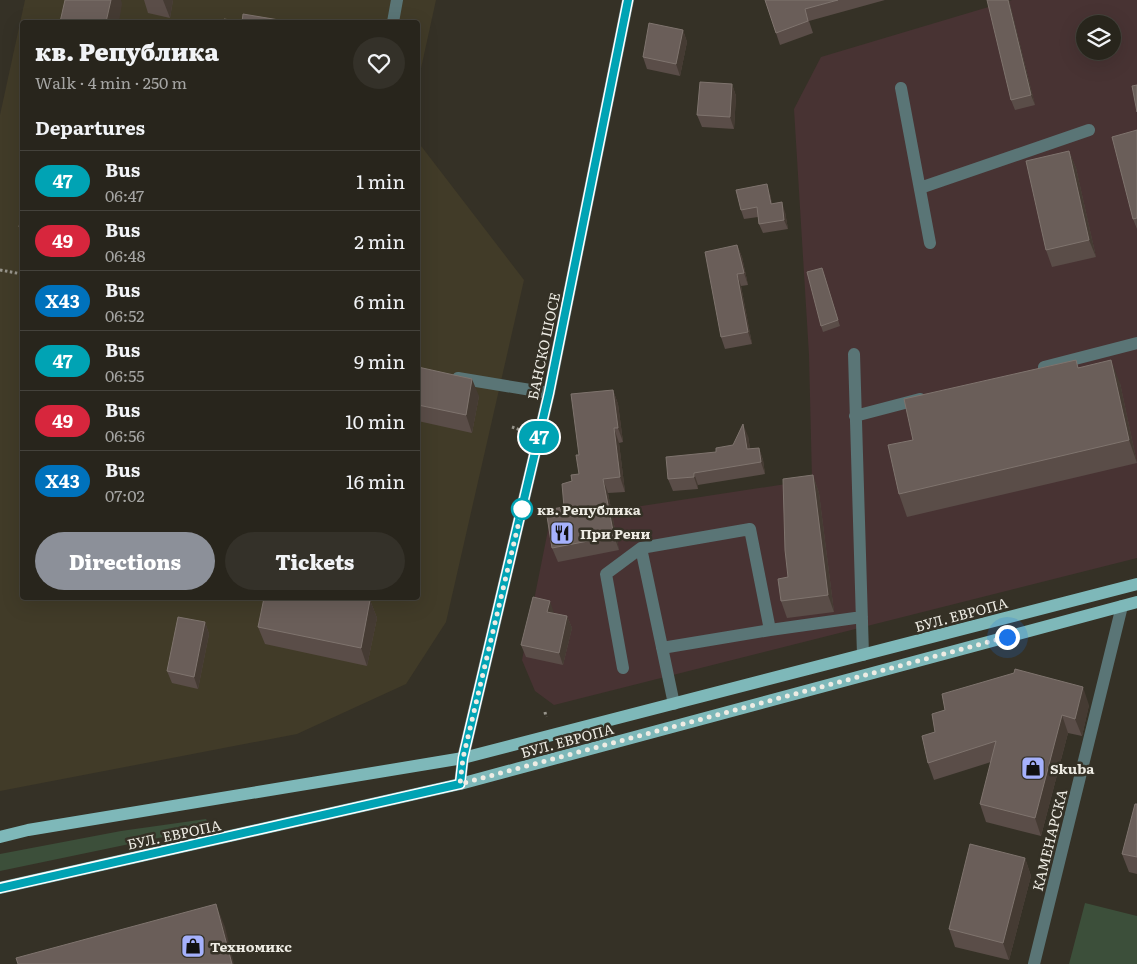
<!DOCTYPE html>
<html lang="en">
<head>
<meta charset="utf-8">
<style>
  :root { --surface:#28251c; --page:#343129; --text:#f1f3f6; --muted:#a5a5a3; --line:#44423b; --accent:#8c9099 }
  body { margin:0; font-family:Literata,serif; background:var(--page); color:var(--text); height:100vh; display:flex; flex-direction:column; font-size:19px; white-space:nowrap }
  * { box-sizing:border-box; margin:0 }
  p { font-size:16px; color:var(--muted) }
  .icon { flex:none; width:28px; height:28px; fill:none; stroke:currentColor; stroke-width:2; stroke-linecap:round; stroke-linejoin:round }
  .map { position:relative; flex:1; overflow:hidden }
  .side { position:absolute; left:20px; top:20px; width:400px; height:580px; display:flex; flex-direction:column; background:var(--surface); border-radius:5px; box-shadow:0 5px 20px #0002,0 0 0 1px var(--line) }
  .side>* { flex:none }
  .badge { padding:0 10px; border-radius:16px; font-size:18px; line-height:32px }
  .tools { position:absolute; left:1076px; top:15px; display:grid; gap:10px }
  .tools a { display:grid; place-items:center; width:45px; height:45px; border-radius:50%; background:var(--surface); box-shadow:0 5px 20px #0002,0 0 0 1px var(--line); font-size:25px }
  .you { position:absolute; width:25px; height:25px; margin:-12px; border:4px solid #fff; border-radius:50%; background:#1a73e8; box-shadow:0 0 0 8px #1a73e833 }
  .map>.badge { position:absolute; translate:-50% -50%; box-shadow:0 0 0 2px #fff }
  h2 { padding:0 15px; font-size:19px; line-height:45px }
  .round { display:grid; place-items:center; flex:none; width:52px; height:52px; border-radius:26px; background:var(--page) }
  .summary { display:flex; align-items:center; justify-content:space-between; height:85px; padding:0 15px }
  h1 { font-size:24px; font-weight:800; line-height:38px }
  .button { display:flex; gap:10px; margin-top:auto; padding:10px 15px }
  .button a { flex:1; height:58px; border-radius:30px; background:var(--accent); color:#fff; font-size:20px; font-weight:800; line-height:58px; text-align:center }
  .button a+a { background:var(--page); color:var(--text) }
  ul { padding:0; list-style:none }
  li { display:flex; align-items:center; gap:15px; height:60px; padding:0 15px; border-top:1px solid var(--line) }
  li div { flex:1 }
  li b { display:block; font-size:19px }
  li em { font-style:normal }
  li .badge { min-width:55px; font-weight:700; text-align:center }
  .map>svg:first-child { display:block }
  .built { fill:#413b28 }
  .industrial { fill:#483333; fill-rule:evenodd }
  .green { fill:#3c4f3a }
  .lines { fill:none; stroke-linecap:round; stroke-linejoin:round }
  .path { stroke:#98958c; stroke-width:3; stroke-dasharray:2.5 2.5; stroke-linecap:butt }
  .minor { stroke:#5a7576; stroke-width:12 }
  .major { stroke:#7eb8b9; stroke-width:12 }
  .wall { fill:#5a4d48 }
  .shaded-wall { fill:#453b33 }
  .building { fill:#6a5e59; stroke:#7f746e }
  .line-casing { stroke:#fff; stroke-width:11 }
  .line { stroke:#00a3b4; stroke-width:8 }
  .walk { stroke:#eeece4; stroke-width:5; stroke-dasharray:0 9 }
  .stop-dot { fill:#fff; stroke:#00a3b4; stroke-width:2.5 }
  .labels { text-anchor:middle; dominant-baseline:central; stroke-width:5; stroke-linejoin:round; paint-order:stroke }
  .street-label { font-size:14px; fill:#eeece4; stroke:#353126 }
  .stop-label { font-size:14px; font-weight:bold; fill:#eeece4; stroke:#353126; text-anchor:start }
  .poi-label { font-size:14px; font-weight:bold; fill:#eeece4; stroke:#353126; text-anchor:start }
</style>
</head>
<body>
<div class="map">
<svg width="1137" height="964" viewBox="0 0 1137 964">
  <rect width="100%" height="100%" fill="#353126"/>
  <path class="built" d="M25 0H436L418 82V22H22V598H418V142L524 280 446 622 406 684 297 734 0 791V115Z"/>
  <path class="industrial" d="M1012 0H1137V558L554 705 535 691 522 660 550 520 812 480 809 355 794 109 821 57ZM1085 24H1112V51H1085Z"/>
  <path class="green" d="M206 819 211 827 0 871V854L121 831Z
    M1085 903 1137 916V964H1069Z"/>
  <g class="lines">
    <path class="path" d="M0 270 22 274
      M512 427 523 431
      M545 712 546 717"/>
    <path class="minor" d="M393 22 397 0
      M901 88 930 243
      M920 188 1089 130
      M854 354 863 655
      M1044 367 1137 343
      M458 378 549 393
      M855 416 920 399
      M641 548 674 704
      M662 648 770 630
      M623 668 606 574 641 548 750 529 770 630 862 617
      M460 784 463 758 549 393 628 0
      M1034 964 1122 606"/>
    <path class="major" d="M0 837 28 830 463 758 1137 584
      M0 888 460 784 1137 602"/>
  </g>
  <path class="wall" d="M144 0H173L170 18 148 13Z
    M765 0H885L809 21 813 33 780 45Z
    M1009 0 1035 105 1015 110 1011 100Z
    M683 30 687 42 680 76 647 69 643 57Z
    M732 84 736 96 734 129 702 127 697 115Z
    M1137 130V229L1133 219Z
    M1069 151 1076 168 1096 257 1052 267 1046 250Z
    M770 194 772 204 785 212 788 229 763 233 759 224 758 217 744 219 741 210Z
    M22 211V235L19 227Z
    M737 245 742 257 748 285 741 286 752 344 725 349 721 337Z
    M824 274 840 326 823 332 821 326Z
    M418 367 479 396 472 433 418 421Z
    M1079 367 1120 383 1137 463 907 517 899 494 913 440Z
    M613 390 618 404 623 442 619 443 625 492 608 493 619 550 558 562 552 548 572 481 579 474V455Z
    M748 436 750 449 759 448 763 460 765 474 698 485V489L673 491 668 479 716 452 733 445Z
    M813 475 819 493 834 612 787 618 781 601 788 577Z
    M370 600 377 618 367 666 265 644 258 627Z
    M554 613 567 616 572 628 563 665 526 657 521 645Z
    M205 622 209 634 198 689 172 683 167 671Z
    M1089 705 1082 736 1068 733 1041 836 986 822 980 804 991 762 934 780 928 763 935 732Z
    M1137 804V874L1129 872 1122 854Z
    M1025 858 1031 876 1009 960 955 947 949 929Z"/>
  <path class="shaded-wall" d="M111 0H121L122 4 119 22H106Z
    M163 0H173L170 18Z
    M1008 0H1009L1035 105 1031 95Z
    M683 30 687 42 680 76 676 64Z
    M732 84 736 96 734 129 730 117Z
    M1069 151 1076 168 1096 257 1089 240Z
    M767 184 770 194 774 214 771 204Z
    M782 202 785 212 788 229 784 220Z
    M737 245 742 257 748 285 744 273Z
    M737 274 741 286 752 344 748 332Z
    M1111 360 1120 383 1137 463 1129 440Z
    M472 379 479 396 472 433 466 415Z
    M613 390 618 404 623 442 618 428Z
    M743 424 748 436 752 461 747 449Z
    M614 428 619 443 625 492 620 477Z
    M759 448 763 460 765 474 761 462Z
    M694 473 698 485V489L694 477Z
    M813 475 819 493 834 612 828 595Z
    M603 479 608 493 619 550 614 536Z
    M370 600 377 618 367 666 361 648Z
    M550 601 554 613 552 624 547 612Z
    M567 616 572 628 563 665 559 653Z
    M205 622 209 634 198 689 194 677Z
    M1083 687 1089 705 1082 736 1075 719Z
    M1062 715 1068 733 1041 836 1035 818Z
    M1025 858 1031 876 1009 960 1003 943Z
    M216 904 225 927 234 964H232Z"/>
  <path class="building" d="M65 0H111L106 22H60Z
    M765 0H838L805 9 808 21 776 33Z
    M987 0H1008L1031 95 1011 100Z
    M243 14 291 22H224V19L242 22Z
    M649 23 683 30 676 64 643 57Z
    M700 82 732 84 730 117 697 115Z
    M1137 85V112L1132 86Z
    M1137 130V218L1133 219 1112 137Z
    M1069 151 1089 240 1046 250 1026 161Z
    M767 184 771 204 782 202 784 220 759 224 757 207 741 210 736 190Z
    M22 211V227H19Z
    M737 245 744 273 737 274 748 332 721 337 705 252Z
    M822 268 838 320 821 326 807 272Z
    M1076 360 1078 368 1111 360 1129 440 899 494 888 445 913 440 904 399Z
    M418 367 472 379 466 415 418 405Z
    M613 390 618 428H614L620 477 603 479 614 536 552 548 546 510 564 507 562 484 572 481 571 475 579 474 576 455H579L571 394Z
    M743 424 747 449 759 448 761 462 694 473V477L668 479 666 457 716 452V448L733 445Z
    M813 475 828 595 781 601 778 579 788 577 785 550 783 479Z
    M533 597 550 601 547 612 567 616 559 653 521 645Z
    M264 598H357L370 600 361 648 258 627Z
    M178 617 205 622 194 677 167 671Z
    M1015 669 1083 687 1075 719 1062 715 1035 818 980 804 996 741 928 763 922 736 935 732 932 714 945 710 942 694 1014 673Z
    M1135 804H1137V857L1122 854Z
    M970 844 1025 858 1003 943 949 929Z
    M216 904 232 964H18L16 958Z"/>
  <g class="lines">
    <g class="line-casing">
      <path id="line" d="M0 888 460 784 463 758 549 393 628 0"/>
    </g>
    <use href="#line" class="line"/>
    <path class="walk" d="M522 509 463 758 460 784 1007 637"/>
  </g>
  <defs>
    <g id="restaurant-square" transform="scale(1.25)"><rect x="-9" y="-9" width="18" height="18" rx="4" fill="#a5b1fc" stroke="#353126"/><path d="M-5-6h1v4h1v-4h1v4h1v-4h1v5L-1.5 .5V6h-2V.5L-5-1ZM5-6V6H3V1.5H1.5Q1.5-4 5-6Z" fill="#111"/></g>
    <g id="shop-square" transform="scale(1.25)"><rect x="-9" y="-9" width="18" height="18" rx="4" fill="#a5b1fc" stroke="#353126"/><path d="M-5-2.5h2.3a2.7 3.5 0 0 1 5.4 0H5L5.5 6h-11ZM-1.5-2.5h3a1.5 2.3 0 0 0-3 0Z" fill="#111"/></g>
  </defs>
  <g fill-rule="evenodd">
    <use href="#restaurant-square" x="562" y="533"/>
    <use href="#shop-square" x="1033" y="768"/>
    <use href="#shop-square" x="193" y="946"/>
  </g>
  <circle class="stop-dot" cx="522" cy="509" r="10"/>
  <g class="labels">
    <g class="street-label">
      <text transform="translate(543 346) rotate(-78)">БАНСКО ШОСЕ</text>
      <text transform="translate(961 614) rotate(-15)">БУЛ. ЕВРОПА</text>
      <text transform="translate(567 740) rotate(-15)">БУЛ. ЕВРОПА</text>
      <text transform="translate(174 834) rotate(-12)">БУЛ. ЕВРОПА</text>
      <text transform="translate(1049 840) rotate(-76)">КАМЕНАРСКА</text>
    </g>
    <g class="stop-label">
      <text x="537" y="509">кв. Република</text>
    </g>
    <g class="poi-label">
      <text x="580" y="533">При Рени</text>
      <text x="1050" y="768">Skuba</text>
      <text x="210" y="946">Техномикс</text>
    </g>
  </g>
</svg>
<div class="tools">
<a><svg class="icon" aria-label="layers" viewBox="0 0 24 24"><path d="M12 4l9 5-9 5-9-5zM3 14l9 5 9-5"/></svg></a>
</div>
<div class="you" style="left:1007px;top:637px"></div>
<b class="badge" style="left:539px;top:437px;background:#00a3b4;color:#fff">47</b>
<section class="side">
<div class="summary"><div><h1>кв. Република</h1><p>Walk · 4 min · 250 m</p></div><a class="round"><svg class="icon" aria-label="heart" viewBox="0 0 24 24"><path d="M12 20l-8-8c-3-5 5-10 8-4 3-6 11-1 8 4z"/></svg></a></div>
<h2>Departures</h2>
<ul>
<li><span class="badge" style="background:#00a3b4;color:#fff">47</span><div><b>Bus</b><p>06:47</p></div><em>1 min</em></li>
<li><span class="badge" style="background:#d7263d;color:#fff">49</span><div><b>Bus</b><p>06:48</p></div><em>2 min</em></li>
<li><span class="badge" style="background:#0072bc;color:#fff">X43</span><div><b>Bus</b><p>06:52</p></div><em>6 min</em></li>
<li><span class="badge" style="background:#00a3b4;color:#fff">47</span><div><b>Bus</b><p>06:55</p></div><em>9 min</em></li>
<li><span class="badge" style="background:#d7263d;color:#fff">49</span><div><b>Bus</b><p>06:56</p></div><em>10 min</em></li>
<li><span class="badge" style="background:#0072bc;color:#fff">X43</span><div><b>Bus</b><p>07:02</p></div><em>16 min</em></li>
</ul>
<div class="button"><a>Directions</a><a>Tickets</a></div>
</section>
</div>
</body>
</html>
